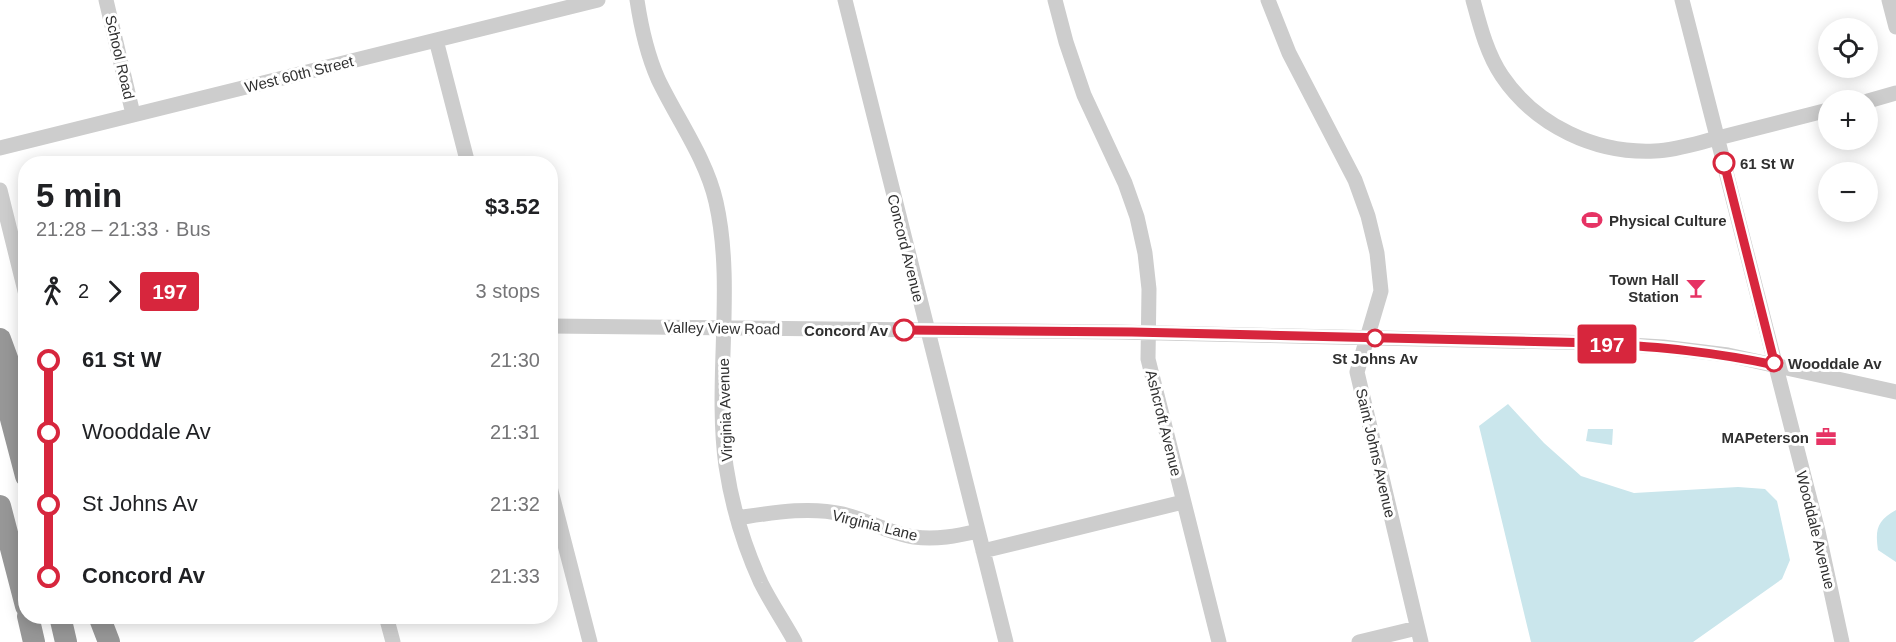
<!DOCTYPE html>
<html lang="en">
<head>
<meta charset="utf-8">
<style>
  :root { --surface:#fff; --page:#f6f6f6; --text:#202124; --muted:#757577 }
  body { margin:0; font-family:Helvetica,sans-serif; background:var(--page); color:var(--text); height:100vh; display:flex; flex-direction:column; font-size:22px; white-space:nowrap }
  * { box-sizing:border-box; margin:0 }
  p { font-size:20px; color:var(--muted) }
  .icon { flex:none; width:33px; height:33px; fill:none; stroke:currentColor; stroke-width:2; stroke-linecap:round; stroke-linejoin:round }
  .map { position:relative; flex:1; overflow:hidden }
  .panel { position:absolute; left:18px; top:156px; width:540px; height:468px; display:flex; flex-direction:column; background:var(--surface); border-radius:24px; box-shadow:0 3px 15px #0003 }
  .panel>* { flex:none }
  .badge { padding:0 12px; border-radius:4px; font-size:21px; line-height:39px }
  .fabs { position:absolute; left:1818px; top:18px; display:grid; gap:12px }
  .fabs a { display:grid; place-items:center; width:60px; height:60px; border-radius:50%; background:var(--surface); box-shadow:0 3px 15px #0003; font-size:30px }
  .map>.badge { position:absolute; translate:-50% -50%; box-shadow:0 0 0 3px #fff }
  .legs { display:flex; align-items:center; gap:9px; height:66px; padding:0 18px; font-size:20px }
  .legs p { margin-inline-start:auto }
  .headline { display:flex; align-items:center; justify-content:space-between; height:102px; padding:0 18px }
  h1 { font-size:33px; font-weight:800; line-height:45px }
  ul { padding:0 18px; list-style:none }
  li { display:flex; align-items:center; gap:21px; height:72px; font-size:22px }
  li i { display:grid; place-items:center; width:9px; height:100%; margin:0 8px; background:currentColor }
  li i::after { content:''; width:15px; height:15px; margin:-8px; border:4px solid; border-radius:50%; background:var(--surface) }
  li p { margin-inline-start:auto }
  li:first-child i { background:linear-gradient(#0000 50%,currentColor 0) }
  li:last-child i { background:linear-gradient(currentColor 50%,#0000 0) }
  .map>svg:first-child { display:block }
  .water { fill:#cae6ec }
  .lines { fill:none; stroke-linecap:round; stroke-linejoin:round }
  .minor { stroke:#cdcdcd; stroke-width:15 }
  .highway { stroke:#979797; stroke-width:22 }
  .line-1-casing { stroke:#fff; stroke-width:14 }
  .line-1 { stroke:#d7263d; stroke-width:9 }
  .stop-1-dot { fill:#fff; stroke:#d7263d; stroke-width:3 }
  .labels { text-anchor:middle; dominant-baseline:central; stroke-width:6; stroke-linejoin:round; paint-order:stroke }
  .street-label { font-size:15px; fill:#303030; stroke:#fff }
  .stop-label { font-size:15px; font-weight:bold; fill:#303030; stroke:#fff; text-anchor:start }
  .poi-label { font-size:15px; font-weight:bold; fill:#303030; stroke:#fff; text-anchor:end }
</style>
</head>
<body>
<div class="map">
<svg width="1896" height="642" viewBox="0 0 1896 642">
  <rect width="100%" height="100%" fill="#fff"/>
  <path class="water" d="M1508 404 1544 443 1581 476 1634 493 1738 487 1765 489 1777 501 1790 560 1782 579 1693 642H1531L1479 426Z
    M1588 429H1613L1612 445 1586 441Z
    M1896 510V562L1878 550C1875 529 1877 521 1896 510Z"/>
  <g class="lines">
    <path class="minor" d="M106 0 133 114
      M637 0C641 27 647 54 658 79 677 119 706 158 716 202 735 286 714 381 726 466 732 506 744 546 761 583 771 603 784 622 795 642
      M845 0 1006 642
      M1055 0 1066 42 1084 95 1125 183 1137 217 1145 253 1149 289 1148 359 1219 642
      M1268 0 1289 53 1355 180 1368 216 1377 253 1381 291 1357 372 1421 642
      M1473 0C1480 26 1487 54 1502 76 1536 126 1596 154 1655 151 1678 150 1700 142 1722 137 1758 128 1793 119 1828 110
      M1682 0 1818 531 1842 642
      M1889 0 1896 27
      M436 40 468 164
      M1868 101 1896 93
      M0 148 598 0
      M0 190 26 295
      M550 326 1116 332 1597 343 1663 347 1728 355 1896 392
      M550 487 590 642
      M737 518C771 513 808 506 843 514 867 520 889 533 914 537 936 540 957 536 978 531
      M983 551 1183 502
      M386 616 393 642
      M1359 642 1417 628"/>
    <path class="highway" d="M0 339 26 410
      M0 377 26 476
      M0 506 26 606
      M28 616 34 642
      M60 616 66 642
      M99 616 109 642"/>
  </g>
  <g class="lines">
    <g class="line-1-casing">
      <path id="line-1" d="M904 330 1132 332 1597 343C1659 347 1715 352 1775 365L1724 163"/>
    </g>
    <use href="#line-1" class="line-1"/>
  </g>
  <defs>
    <g id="stadium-bare" transform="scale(1.62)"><path d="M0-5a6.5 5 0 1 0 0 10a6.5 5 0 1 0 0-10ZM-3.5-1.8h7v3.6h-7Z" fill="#e63364" stroke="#fff" stroke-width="2.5" paint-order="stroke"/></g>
    <g id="bar-bare" transform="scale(1.62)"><path d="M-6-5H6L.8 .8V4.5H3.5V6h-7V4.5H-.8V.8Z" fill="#e63364" stroke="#fff" stroke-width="2.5" paint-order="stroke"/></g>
    <g id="office-bare" transform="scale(1.62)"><path d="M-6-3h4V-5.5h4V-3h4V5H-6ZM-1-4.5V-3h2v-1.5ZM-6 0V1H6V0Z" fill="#e63364" stroke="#fff" stroke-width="2.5" paint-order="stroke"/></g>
  </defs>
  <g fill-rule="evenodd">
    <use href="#stadium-bare" x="1592" y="220"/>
    <use href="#bar-bare" x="1696" y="288"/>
    <use href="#office-bare" x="1826" y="437"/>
  </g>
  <g class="stop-1-dot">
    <circle cx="1724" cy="163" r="10"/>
    <circle cx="904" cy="330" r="10"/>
    <circle cx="1375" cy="338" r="8"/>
    <circle cx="1774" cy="363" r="8"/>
  </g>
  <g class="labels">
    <g class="street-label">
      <text transform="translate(120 57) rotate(77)">School Road</text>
      <text transform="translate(299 74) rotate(-14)">West 60th Street</text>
      <text transform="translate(906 248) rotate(76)">Concord Avenue</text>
      <text transform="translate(722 328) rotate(1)">Valley View Road</text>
      <text transform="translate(725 410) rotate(-92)">Virginia Avenue</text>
      <text transform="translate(1164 423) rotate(76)">Ashcroft Avenue</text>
      <text transform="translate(1376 453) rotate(77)">Saint Johns Avenue</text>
      <text transform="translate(875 525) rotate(14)">Virginia Lane</text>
      <text transform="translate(1816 530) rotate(76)">Wooddale Avenue</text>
    </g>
    <g class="stop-label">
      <text x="1740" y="163">61 St W</text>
      <text x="888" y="330" text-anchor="end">Concord Av</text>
      <text x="1375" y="358" text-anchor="middle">St Johns Av</text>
      <text x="1788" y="363">Wooddale Av</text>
    </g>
    <g class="poi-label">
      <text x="1609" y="220" text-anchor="start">Physical Culture</text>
      <text x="1679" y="279">Town Hall<tspan x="1679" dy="17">Station</tspan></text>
      <text x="1809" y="437">MAPeterson</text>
    </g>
  </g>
</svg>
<div class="fabs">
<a><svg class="icon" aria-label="locate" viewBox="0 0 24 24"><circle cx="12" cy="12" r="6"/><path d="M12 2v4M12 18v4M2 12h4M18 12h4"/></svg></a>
<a>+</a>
<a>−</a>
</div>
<b class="badge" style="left:1607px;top:344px;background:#d7263d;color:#fff">197</b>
<section class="panel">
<div class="headline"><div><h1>5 min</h1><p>21:28 – 21:33 · Bus</p></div><b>$3.52</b></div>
<div class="legs"><svg class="icon" aria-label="walk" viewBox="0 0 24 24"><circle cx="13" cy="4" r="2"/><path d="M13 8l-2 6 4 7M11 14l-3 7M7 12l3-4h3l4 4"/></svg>2<svg class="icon" aria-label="forward" viewBox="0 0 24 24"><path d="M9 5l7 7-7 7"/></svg><b class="badge" style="background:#d7263d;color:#fff">197</b><p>3 stops</p></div>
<ul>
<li><i style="color:#d7263d"></i><b>61 St W</b><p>21:30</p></li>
<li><i style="color:#d7263d"></i><span>Wooddale Av</span><p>21:31</p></li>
<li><i style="color:#d7263d"></i><span>St Johns Av</span><p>21:32</p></li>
<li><i style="color:#d7263d"></i><b>Concord Av</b><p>21:33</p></li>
</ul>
</section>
</div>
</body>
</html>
